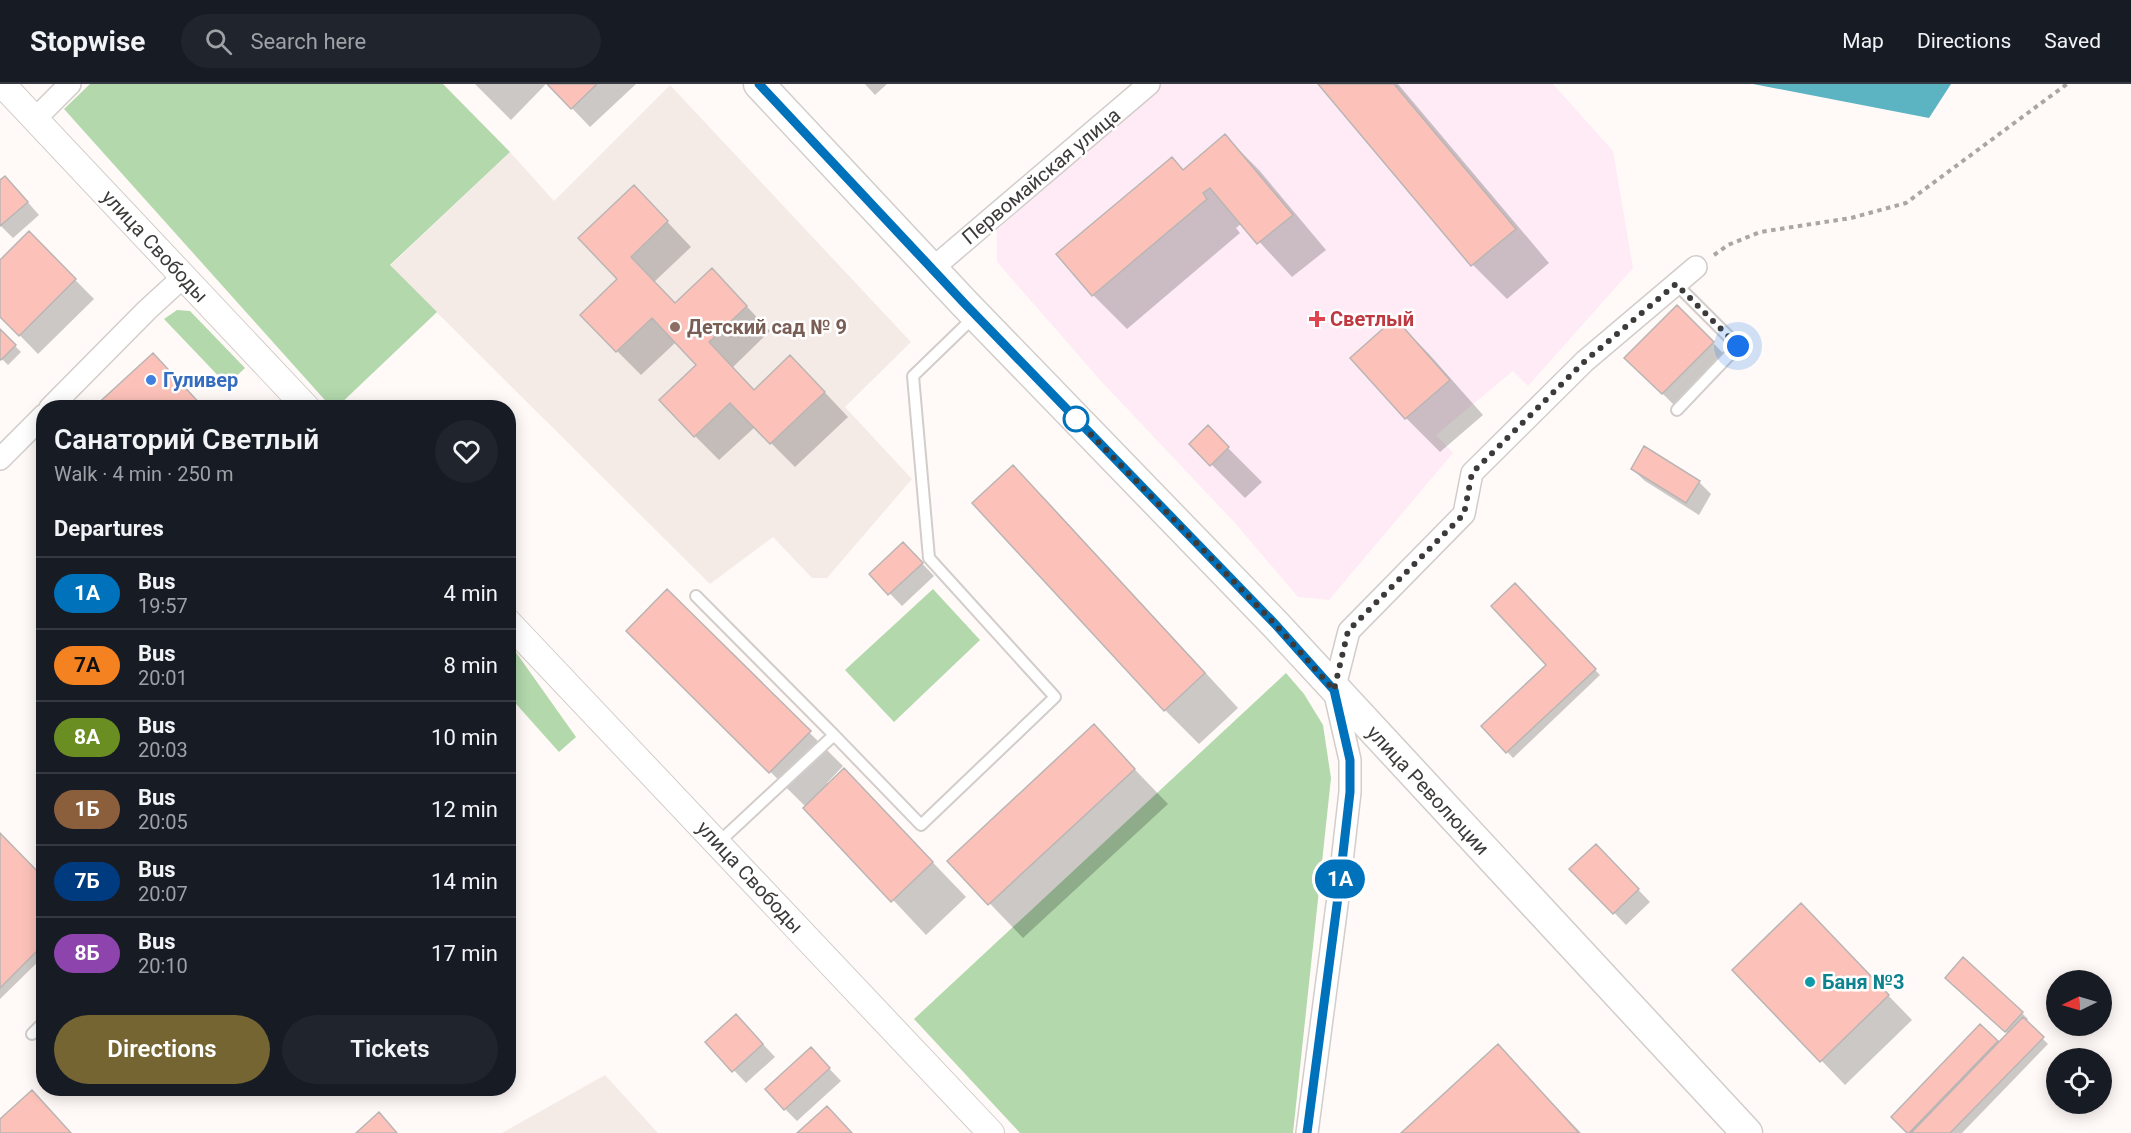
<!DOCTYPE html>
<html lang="en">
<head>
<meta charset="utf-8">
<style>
  :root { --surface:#171b24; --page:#20242c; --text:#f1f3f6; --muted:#9ea1a6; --line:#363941; --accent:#756533 }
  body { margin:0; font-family:Roboto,sans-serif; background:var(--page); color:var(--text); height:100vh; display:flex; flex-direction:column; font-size:22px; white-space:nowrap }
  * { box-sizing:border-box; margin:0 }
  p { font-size:20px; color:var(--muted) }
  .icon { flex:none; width:33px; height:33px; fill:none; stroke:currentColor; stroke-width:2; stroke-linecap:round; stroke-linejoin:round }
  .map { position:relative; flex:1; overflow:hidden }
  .details { position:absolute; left:36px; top:316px; width:480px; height:696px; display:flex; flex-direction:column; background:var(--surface); border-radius:24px; box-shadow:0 3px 15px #0003 }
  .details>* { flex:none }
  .badge { padding:0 12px; border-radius:20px; font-size:21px; line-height:39px }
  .needle { width:39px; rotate:265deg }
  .controls { position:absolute; left:2046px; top:886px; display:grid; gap:12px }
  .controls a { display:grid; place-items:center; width:66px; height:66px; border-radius:50%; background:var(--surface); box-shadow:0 3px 15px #0003; font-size:30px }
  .you { position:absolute; width:30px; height:30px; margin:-15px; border:4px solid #fff; border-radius:50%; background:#1a73e8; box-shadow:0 0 0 9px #1a73e833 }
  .map>.badge { position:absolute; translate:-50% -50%; box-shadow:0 0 0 3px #fff }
  h2 { padding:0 18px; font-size:22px; line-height:54px }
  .round { display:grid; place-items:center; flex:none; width:63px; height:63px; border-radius:32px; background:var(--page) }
  .head { display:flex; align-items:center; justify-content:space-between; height:102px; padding:0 18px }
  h1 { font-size:28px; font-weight:600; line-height:45px }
  .primary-button { display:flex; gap:12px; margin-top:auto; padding:12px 18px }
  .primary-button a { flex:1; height:69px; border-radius:36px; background:var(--accent); color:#fff; font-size:24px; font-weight:600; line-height:69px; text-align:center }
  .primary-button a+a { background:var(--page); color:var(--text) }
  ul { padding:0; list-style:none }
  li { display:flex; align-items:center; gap:18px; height:72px; padding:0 18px; border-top:2px solid var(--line) }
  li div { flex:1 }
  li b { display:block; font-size:22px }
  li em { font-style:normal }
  li .badge { min-width:66px; font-weight:700; text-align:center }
  header { display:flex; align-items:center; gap:36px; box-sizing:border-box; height:84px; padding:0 30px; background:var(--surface); border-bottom:2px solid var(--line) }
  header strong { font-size:28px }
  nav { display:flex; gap:33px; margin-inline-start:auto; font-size:21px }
  .search { width:420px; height:54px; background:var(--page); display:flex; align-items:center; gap:15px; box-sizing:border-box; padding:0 21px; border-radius:33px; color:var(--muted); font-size:22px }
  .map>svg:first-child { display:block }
  .built { fill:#f5ebe6 }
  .medical { fill:#feebf5 }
  .green { fill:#b2d8ac }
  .water { fill:#5cb3c2 }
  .shadow { fill:#0003 }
  .building { fill:#fcc2b9; stroke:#bab5b4; stroke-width:1.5 }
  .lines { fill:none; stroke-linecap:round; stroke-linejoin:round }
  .service-casing { stroke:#d2cdca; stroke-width:14 }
  .minor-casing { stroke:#d2cdca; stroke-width:24 }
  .tertiary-casing { stroke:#d2cdca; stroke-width:28 }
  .secondary-casing { stroke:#d2cdca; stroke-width:33 }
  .path { stroke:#a9a6a4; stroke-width:4; stroke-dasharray:4.5 4.5; stroke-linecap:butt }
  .service { stroke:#fff; stroke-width:10 }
  .minor { stroke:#fff; stroke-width:21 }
  .tertiary { stroke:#fff; stroke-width:26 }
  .secondary { stroke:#fff; stroke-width:30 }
  .line-casing { stroke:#fff; stroke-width:14 }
  .line { stroke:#0072bc; stroke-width:9 }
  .walk { stroke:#3d3b3a; stroke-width:6; stroke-dasharray:0 10.8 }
  .health-dot { fill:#e0444e; stroke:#fff; stroke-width:2 }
  .education-dot { fill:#8d6e63; stroke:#fff; stroke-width:2 }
  .shop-dot { fill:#3f7fe0; stroke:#fff; stroke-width:2 }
  .stop-dot { fill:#fff; stroke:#0072bc; stroke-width:3 }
  .culture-dot { fill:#0f9aa8; stroke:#fff; stroke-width:2 }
  .labels { text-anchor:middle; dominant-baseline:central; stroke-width:5; stroke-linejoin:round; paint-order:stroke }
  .street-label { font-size:20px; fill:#3d3b3a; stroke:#fff }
  .health-label { font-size:20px; font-weight:bold; fill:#be3a42; stroke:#fff; text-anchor:start }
  .education-label { font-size:20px; font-weight:bold; fill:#785e54; stroke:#fff; text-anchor:start }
  .shop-label { font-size:20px; font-weight:bold; fill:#366cbe; stroke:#fff; text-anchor:start }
  .culture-label { font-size:20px; font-weight:bold; fill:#0d838f; stroke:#fff; text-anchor:start }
</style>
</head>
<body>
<header>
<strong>Stopwise</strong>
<div class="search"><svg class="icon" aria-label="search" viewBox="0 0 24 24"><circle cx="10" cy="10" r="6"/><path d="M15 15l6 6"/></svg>Search here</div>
<nav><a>Map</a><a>Directions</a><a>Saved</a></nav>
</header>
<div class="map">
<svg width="2131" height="1049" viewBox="0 0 2131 1049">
  <rect width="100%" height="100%" fill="#fffaf8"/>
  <path class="built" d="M670 1 911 258 845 323 912 395 827 494H812L773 453 710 500 390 182 510 68 554 117Z
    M605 991 658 1049H502Z"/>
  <path class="medical" d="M1160 0H1553L1613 67 1633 184 1528 302 1513 287 1436 351 1453 369 1329 516 1298 513 1235 439 1101 297 997 178V146Z"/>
  <path class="green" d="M90 0H443L510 68 390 181 437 228 336 324H332L64 25Z
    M177 226 190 227 245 284 227 301 164 235Z
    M933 505 980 556 894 638 845 586Z
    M509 562 515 567 576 653 559 668 509 612Z
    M1286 589 1304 610 1323 641 1331 694 1293 1049H1020L914 935Z"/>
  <path class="water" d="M1753 0H1951L1929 34Z"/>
  <path class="shadow" d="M475 0H546L511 36Z
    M549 0H636L590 43Z
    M865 0H887L875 11Z
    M1320 0H1398L1549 179 1507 215 1473 181Z
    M1225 52 1259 86 1326 166 1292 193 1242 139 1236 144 1240 149 1127 245 1093 211 1058 170 1184 87Z
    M0 98 17 106 39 131 13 154 0 141Z
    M658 128 691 163 654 198 676 221 736 211 770 247 732 284 755 307 815 298 848 333 795 383 755 343 719 376 695 352 698 281 676 258 641 291 617 267 620 195 580 154Z
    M29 149 94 215 38 270 0 231V178Z
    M1677 223 1725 271 1675 322 1627 274Z
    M1395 236 1429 270 1483 331 1440 368 1406 334 1352 274Z
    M0 247 21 268 8 281 0 273Z
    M1208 344 1262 398 1245 414 1191 360Z
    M44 371V382L38 376Z
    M1013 383 1047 417 1238 624 1199 660 1165 626 974 419Z
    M1632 385 1699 398 1711 410 1699 431 1645 397Z
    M916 473 934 492 902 522 871 490Z
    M1515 501 1600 591 1513 674 1483 642 1548 581Z
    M667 507 843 682 827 699 829 701 844 686 966 813 926 851 806 723 628 547Z
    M1094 643 1168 720 1023 854 949 777Z
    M0 752 44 796V872L0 915Z
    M1596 762 1650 818 1626 841 1572 785Z
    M1825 846 1912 936 1845 1001 1821 976Z
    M1963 876 2022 929 2028 935 2026 938 2048 960 1962 1049H1909L1980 942 1999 960 2008 950 1952 899Z
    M748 944 775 973 746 999 707 958Z
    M1498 962 1581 1049H1403Z
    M823 978 841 997 797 1037 785 1025Z"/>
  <path class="building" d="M547 0H597L571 25Z
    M1318 0H1394L1516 145 1471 182Z
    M1225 50 1293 131 1257 160 1210 104 1203 109 1207 115 1092 212 1056 170 1172 73 1183 86Z
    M5 92 28 118 0 142V96Z
    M634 101 668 137 631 173 675 219 712 184 747 222 709 258 754 306 790 271 825 308 770 360 730 319 694 353 659 316 696 281 652 234 616 268 580 231 617 195 578 154Z
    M29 147 76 195 19 252 0 233V176Z
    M1677 221 1714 258 1662 310 1624 274Z
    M1395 234 1450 296 1405 335 1350 274Z
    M0 245 16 261 1 276 0 275Z
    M153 269 204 324H93Z
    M1208 341 1229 363 1210 382 1189 360Z
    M1644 362 1700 397 1686 419 1631 385Z
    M1013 381 1205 589 1164 627 972 419Z
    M903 458 923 479 888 511 869 490Z
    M1515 499 1596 585 1506 669 1481 642 1546 581 1491 522Z
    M667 505 811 647 769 689 626 547Z
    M1094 640 1135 685 988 821 947 777Z
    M844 684 933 778 891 818 803 724Z
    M0 749 44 794V860L0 904Z
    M1596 760 1639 805 1613 830 1569 785Z
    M1801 819 1889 911 1820 978 1732 886Z
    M1963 873 2023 928 2005 948 1945 894Z
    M736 930 763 960 732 988 705 958Z
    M2023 933 2044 953 1950 1049H1911Z
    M1980 940 1998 957 1909 1049H1907L1891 1033Z
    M1498 960 1579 1049H1401Z
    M811 963 830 984 784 1026 765 1005Z
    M32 1006 71 1049H0V1035Z
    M827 1022 852 1049H797Z
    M379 1028 397 1049H356Z"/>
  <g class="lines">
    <g class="service-casing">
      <path id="service" d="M1676 200 1738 262 1677 326
        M696 512 834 651
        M718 759 834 651 921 741 1055 613 929 474 913 292 975 232
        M32 950 44 938"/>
    </g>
    <g class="minor-casing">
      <path id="minor" d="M35 35 70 0
        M933 184 1149 0
        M50 324 147 226 183 193
        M0 375 44 331
        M1307 1049 1338 813 1350 708V676L1334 606 1349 547 1464 430 1472 389 1585 277 1696 183"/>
    </g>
    <g class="tertiary-casing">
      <path id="tertiary" d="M2 0 307 324
        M508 538 991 1049"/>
    </g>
    <g class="secondary-casing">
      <path id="secondary" d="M759 0 965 220 1275 540 1747 1049"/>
    </g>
    <path class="path" d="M1714 171 1728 161 1760 148 1851 134 1906 119 2067 0"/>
    <use href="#service" class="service"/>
    <use href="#minor" class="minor"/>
    <use href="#tertiary" class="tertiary"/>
    <use href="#secondary" class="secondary"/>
  </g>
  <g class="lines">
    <g class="line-casing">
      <path id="line" d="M759 0 965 220 1275 540 1334 606 1350 676V708L1338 813 1307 1049"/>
    </g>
    <use href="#line" class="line"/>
    <path class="walk" d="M1076 335 1275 540 1334 606 1348 547 1464 430 1472 389 1585 277 1676 200 1738 262"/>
  </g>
  <path class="health-dot" d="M1314 226h6v6h6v6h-6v6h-6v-6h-6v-6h6z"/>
  <circle class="education-dot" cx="675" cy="243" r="6"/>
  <circle class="shop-dot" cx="151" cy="296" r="6"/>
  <circle class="stop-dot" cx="1076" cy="335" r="12"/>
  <circle class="culture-dot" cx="1810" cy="898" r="6"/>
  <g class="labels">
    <g class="street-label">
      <text transform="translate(1041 92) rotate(-40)">Первомайская улица</text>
      <text transform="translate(155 162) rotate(47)">улица Свободы</text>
      <text transform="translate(1428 706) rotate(47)">улица Революции</text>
      <text transform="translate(750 793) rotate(47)">улица Свободы</text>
    </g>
    <g class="health-label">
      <text x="1330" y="235">Светлый</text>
    </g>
    <g class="education-label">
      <text x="687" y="243">Детский сад № 9</text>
    </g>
    <g class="shop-label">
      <text x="163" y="296">Гуливер</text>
    </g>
    <g class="culture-label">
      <text x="1822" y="898">Баня №3</text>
    </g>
  </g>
</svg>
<div class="controls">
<a><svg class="needle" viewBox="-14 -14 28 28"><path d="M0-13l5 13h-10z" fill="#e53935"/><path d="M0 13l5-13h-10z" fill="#9ea1a6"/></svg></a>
<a><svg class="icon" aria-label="locate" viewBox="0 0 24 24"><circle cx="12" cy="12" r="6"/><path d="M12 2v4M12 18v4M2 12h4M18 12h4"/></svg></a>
</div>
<div class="you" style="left:1738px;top:262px"></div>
<b class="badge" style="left:1340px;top:795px;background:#0072bc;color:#fff">1А</b>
<section class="details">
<div class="head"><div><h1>Санаторий Светлый</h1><p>Walk · 4 min · 250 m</p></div><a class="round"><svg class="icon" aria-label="heart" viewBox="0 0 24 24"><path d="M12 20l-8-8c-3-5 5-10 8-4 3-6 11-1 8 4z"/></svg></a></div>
<h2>Departures</h2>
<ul>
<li><span class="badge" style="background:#0072bc;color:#fff">1А</span><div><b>Bus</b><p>19:57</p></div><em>4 min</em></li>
<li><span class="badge" style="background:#f58220;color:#111">7А</span><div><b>Bus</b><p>20:01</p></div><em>8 min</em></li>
<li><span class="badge" style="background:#6b8e23;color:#fff">8А</span><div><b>Bus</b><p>20:03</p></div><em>10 min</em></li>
<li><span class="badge" style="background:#8b5e3c;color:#fff">1Б</span><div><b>Bus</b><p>20:05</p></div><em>12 min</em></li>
<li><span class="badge" style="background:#003b80;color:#fff">7Б</span><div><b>Bus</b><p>20:07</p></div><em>14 min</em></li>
<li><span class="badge" style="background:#8e44ad;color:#fff">8Б</span><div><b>Bus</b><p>20:10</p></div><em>17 min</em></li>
</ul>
<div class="primary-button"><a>Directions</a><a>Tickets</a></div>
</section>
</div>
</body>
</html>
